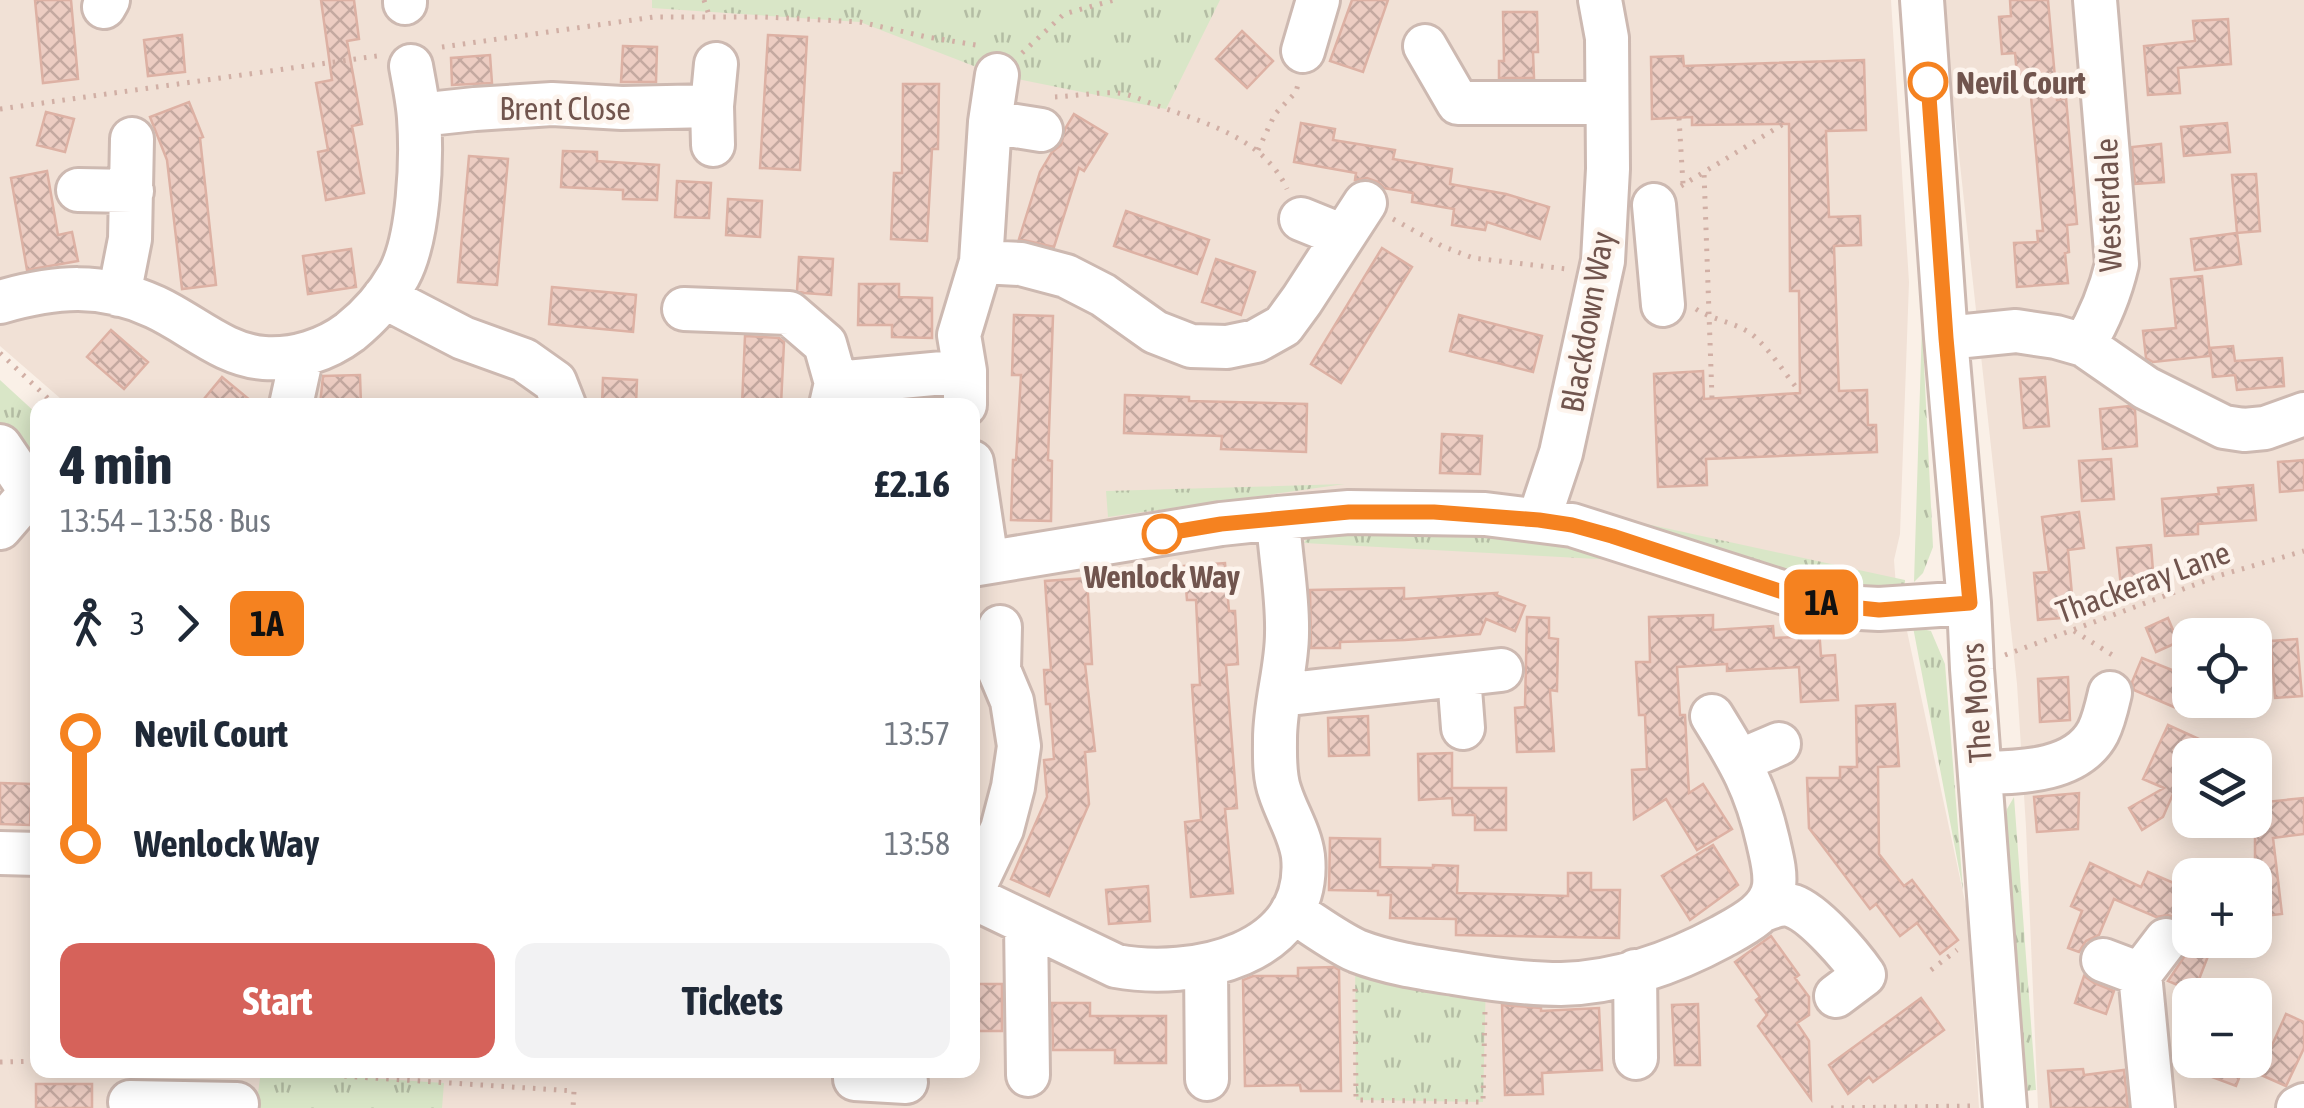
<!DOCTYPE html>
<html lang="en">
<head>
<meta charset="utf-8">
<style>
  :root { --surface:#fff; --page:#f2f2f3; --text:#1f2937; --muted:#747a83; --accent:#d6625a }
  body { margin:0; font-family:"Asap Condensed",sans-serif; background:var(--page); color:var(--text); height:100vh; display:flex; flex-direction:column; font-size:38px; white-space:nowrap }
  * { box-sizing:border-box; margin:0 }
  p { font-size:32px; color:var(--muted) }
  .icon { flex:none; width:55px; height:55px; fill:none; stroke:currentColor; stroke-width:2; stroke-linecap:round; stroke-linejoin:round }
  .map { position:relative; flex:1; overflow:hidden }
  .details { position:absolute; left:30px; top:398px; width:950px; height:680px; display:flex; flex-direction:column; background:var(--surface); border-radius:20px; box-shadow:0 5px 25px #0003 }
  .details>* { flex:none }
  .badge { padding:0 20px; border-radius:15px; font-size:35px; line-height:65px }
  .controls { position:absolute; left:2172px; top:618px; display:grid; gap:20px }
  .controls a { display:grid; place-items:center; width:100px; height:100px; border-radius:20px; background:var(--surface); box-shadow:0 5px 25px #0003; font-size:50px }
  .map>.badge { position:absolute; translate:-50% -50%; box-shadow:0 0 0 5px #fff }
  .legs { display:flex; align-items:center; gap:15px; height:110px; padding:0 30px; font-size:32px }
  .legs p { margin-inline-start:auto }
  .headline { display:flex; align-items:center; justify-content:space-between; height:170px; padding:0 30px }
  h1 { font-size:55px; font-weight:700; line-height:75px }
  .primary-button { display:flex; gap:20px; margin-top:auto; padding:20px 30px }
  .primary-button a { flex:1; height:115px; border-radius:20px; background:var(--accent); color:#fff; font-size:40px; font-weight:700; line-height:115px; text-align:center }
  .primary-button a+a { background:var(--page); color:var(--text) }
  ul { padding:0 30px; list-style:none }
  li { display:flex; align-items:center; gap:35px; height:110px; font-size:38px }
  li i { display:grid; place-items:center; width:15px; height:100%; margin:0 12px; background:currentColor }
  li i::after { content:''; width:25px; height:25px; margin:-12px; border:8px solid; border-radius:50%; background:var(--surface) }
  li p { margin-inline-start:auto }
  li:first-child i { background:linear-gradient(#0000 50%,currentColor 0) }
  li:last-child i { background:linear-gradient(currentColor 50%,#0000 0) }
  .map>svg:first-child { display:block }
  .residential { fill:#f1e1d6; fill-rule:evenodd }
  .grass { fill:url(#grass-tufts) }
  .building { fill:url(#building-cross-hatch); stroke:#ddb1a4; stroke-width:2.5 }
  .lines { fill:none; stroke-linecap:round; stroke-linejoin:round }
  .minor-casing { stroke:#cdb9b1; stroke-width:48 }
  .path { stroke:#d1afa5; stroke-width:5; stroke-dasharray:2.5 8; stroke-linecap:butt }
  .minor { stroke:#fff; stroke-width:42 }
  .line-1-casing { stroke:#fff; stroke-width:22 }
  .line-1 { stroke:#f58220; stroke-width:15 }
  .stop-1-dot { fill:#fff; stroke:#f58220; stroke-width:5 }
  .labels { text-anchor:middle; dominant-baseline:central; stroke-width:9; stroke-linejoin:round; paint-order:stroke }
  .stop-label { font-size:32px; font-weight:bold; fill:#71554e; stroke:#fdf4ed; text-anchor:start }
  .street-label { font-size:32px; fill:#71554e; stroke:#fdf4ed }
</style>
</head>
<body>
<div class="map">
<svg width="2304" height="1108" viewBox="0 0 2304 1108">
  <defs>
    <pattern id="grass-tufts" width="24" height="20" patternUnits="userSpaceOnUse" patternTransform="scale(2.5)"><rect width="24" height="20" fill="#d9e6c7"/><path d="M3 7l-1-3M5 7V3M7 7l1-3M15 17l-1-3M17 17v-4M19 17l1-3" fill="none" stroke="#b4bda4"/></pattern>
    <pattern id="building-cross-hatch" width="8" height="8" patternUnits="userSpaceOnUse" patternTransform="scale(2.5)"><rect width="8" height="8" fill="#ecccc2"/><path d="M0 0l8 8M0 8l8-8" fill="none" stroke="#c4a8a0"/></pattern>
  </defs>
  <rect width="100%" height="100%" fill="#faf0e7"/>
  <path class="residential" d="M0 0H1891L1909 282 1900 534 1894 560 1899 626 1907 631 1967 911 1979 1108H0V482L37 514 38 1070H972V405H68L0 346Z
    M1942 0H2304V1108H2038L2026 827 2017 684ZM2190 635H2255V700H2190ZM2190 755H2255V820H2190ZM2190 875H2255V940H2190ZM2190 995H2255V1060H2190Z"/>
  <path class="grass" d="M652 0H1220L1166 109 997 75 860 22 652 8Z
    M1922 324 1933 547 1923 573 1914 582Z
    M0 380 37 414V473L0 429Z
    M1345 484 1108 517 1106 491Z
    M1573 508 1905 580V586L1862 595Z
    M1510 528 1652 562 1304 543 1310 531Z
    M1913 627 1931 631 1945 664 1963 890Z
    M2014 797 2036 1090 2023 1091 2005 823 2007 809Z
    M1355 950 1486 978 1483 1102 1356 1100Z
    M261 1071 444 1083 442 1108H256Z"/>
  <path class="building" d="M35 0H71L78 79 43 83Z
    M321 0H354L359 39 347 41 362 124 352 126 364 193 326 200 318 152 328 150 316 83 332 80Z
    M1352 0H1388L1363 72 1330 61Z
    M2010 0H2048L2057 100 2066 98 2077 224 2067 225 2069 252 2065 253 2068 283 2017 287 2014 243 2038 242 2037 231H2043L2029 74 2017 75 2015 53 2002 54 1999 17 2011 16Z
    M1503 12H1537L1538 52H1533L1534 78H1499V61H1504Z
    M2228 19 2231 64 2178 68 2180 93 2148 95 2144 46 2195 41 2193 21Z
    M1242 31 1273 61 1247 88 1216 59Z
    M182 35 185 72 148 76 144 40Z
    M768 35 807 37 800 170 760 168Z
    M623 46 657 47 656 82H621Z
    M490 55 492 83 452 85 451 58Z
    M1683 56 1684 66 1864 60 1866 130 1826 131 1829 217 1860 216 1861 245 1834 246 1839 391 1867 390 1868 425H1876L1877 452 1706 459 1707 485 1658 487 1654 374 1703 371 1704 399 1800 393 1799 291H1790L1789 124 1692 125V117L1652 119 1651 57Z
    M903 84H939L938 149H932L927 241 891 239 894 173H902Z
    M189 102 203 137 200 138 216 285 182 289 167 160 150 117Z
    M46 112 74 119 65 152 37 145Z
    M1074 114 1107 134 1084 171 1079 168 1054 247 1019 239 1040 172 1052 152 1061 145 1065 129Z
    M1301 123 1335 129 1333 140 1395 150 1393 159 1452 169 1450 184 1506 194 1549 207 1540 239 1487 222 1485 230 1452 225 1454 209 1412 202 1413 193 1384 188 1378 182 1367 178 1355 180 1356 173 1294 162Z
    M2227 123 2230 152 2184 156 2181 127Z
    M2161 144 2164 182 2135 184 2132 147Z
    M563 151 597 152V161L659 165 657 200 623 199V190L561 187Z
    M469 156 508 159 497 285 458 282Z
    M47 171 58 235 72 232 78 261 27 270 11 178Z
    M2256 174 2260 231 2237 233 2232 175Z
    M677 181 711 183 709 218 675 217Z
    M728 199 762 201 760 237 726 235Z
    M1126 211 1209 240 1197 274 1114 246Z
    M2237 233 2241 264 2195 270 2191 239Z
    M1382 248 1412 267 1341 383 1311 364Z
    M351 249 356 287 308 294 303 256Z
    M799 257 833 259 831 295 804 293 797 291Z
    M1216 259 1255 272 1241 315 1202 302Z
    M2202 276 2210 356 2153 362 2146 358 2143 331 2176 328 2171 279Z
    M859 284H899V297L932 298V338L892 337V325H858Z
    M552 287 636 295 633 332 549 324Z
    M1014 315 1053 316 1048 460 1052 461 1051 521 1011 520 1013 460H1016L1021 375H1012Z
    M1459 315 1542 336 1533 372 1450 351Z
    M111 330 148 362 124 389 87 357Z
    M745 336 779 338 784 342 781 405H742Z
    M2233 346 2235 361 2282 358 2284 386 2237 390 2235 375 2213 377 2210 348Z
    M360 375 361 405H320L323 376Z
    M222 377 256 405H199Z
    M2045 377 2049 426 2024 428 2020 379Z
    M603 378 637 380 636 405H602Z
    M1125 395 1189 397V401L1307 404 1306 452 1221 449 1222 436 1124 433Z
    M2129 406 2135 410 2137 446 2103 449 2100 409Z
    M1442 434 1482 436 1480 474 1440 473Z
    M2111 459 2114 499 2082 501 2079 461Z
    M2304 460V490L2280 492 2278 462Z
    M2253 485 2256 520 2198 524V534L2165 536 2162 499 2219 494 2218 488Z
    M2079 512 2084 548 2068 550 2074 617 2038 620 2034 573 2049 572 2042 517Z
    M2151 545 2154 584 2121 587 2117 548Z
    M1225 563 1229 611H1235L1238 664 1226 665 1237 808 1225 809 1233 893 1191 897 1185 822 1201 820 1192 685H1200L1196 600H1187L1184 566Z
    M1087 578 1092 664H1085L1095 751 1085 752 1089 804 1049 896 1011 879 1047 797 1044 760 1054 759 1050 704H1046L1044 670H1051L1045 581Z
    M1404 588V599L1497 593 1496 595 1525 606 1515 631 1486 619 1480 634 1405 640 1340 642V648H1311L1310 590Z
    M1713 615V630L1773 626 1774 638 1798 637 1797 623 1819 628 1821 656 1835 655 1838 700 1801 702 1799 667 1727 671V664L1677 667 1680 715H1685L1689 793 1703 784 1732 829 1697 850 1666 799 1634 819 1632 770 1647 769 1645 715H1639L1636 662H1650L1649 617Z
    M1527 617 1549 618V638L1558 639 1557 691 1550 690 1554 751 1517 752 1515 708 1525 707Z
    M2168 618 2178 642 2156 652 2146 628Z
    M2297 639 2302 696 2275 698 2271 641Z
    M2142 658 2187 676 2174 707 2134 690 2132 682Z
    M2068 677 2070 720 2040 722 2038 679Z
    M1895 704 1899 766 1878 767 1879 854 1904 886 1912 880 1958 940 1940 954 1917 923 1900 936 1876 904 1870 909 1809 828 1807 778H1840V767H1857L1856 706Z
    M1368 716 1369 755 1329 756 1328 718Z
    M2168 725 2234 755H2190L2163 817 2142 830 2129 808 2164 788 2143 779Z
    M1452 753V788H1506V830H1475V815H1453L1452 798 1419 800 1418 754Z
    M0 783 32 784 30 825 0 824Z
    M2079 793 2078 829 2037 832 2034 797Z
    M2304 798V834L2273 838 2282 914 2255 917V826L2267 825 2265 802Z
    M1330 838 1380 839V867L1433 868V865L1458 866 1457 893 1568 896V873H1591V890H1620L1619 938 1456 935V919L1390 918 1391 895H1378V891L1329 890Z
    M1713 845 1738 885 1690 920 1662 876Z
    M2090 863 2141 887 2148 872 2190 890 2178 919 2168 915 2156 917 2114 899 2099 935 2086 941 2079 952 2068 948 2082 911 2071 906Z
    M1148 886 1150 921 1109 924 1106 890Z
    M1771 936 1799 975 1795 978 1809 997V1015L1797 1023 1809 1041 1811 1099 1758 1026 1767 1015 1756 1000 1760 997 1735 962Z
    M2190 940H2198L2212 946 2194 992 2168 981 2186 954Z
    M1334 967 1339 970 1341 1091H1301L1300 1085 1245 1086 1243 980 1253 976H1298V968Z
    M2084 976 2094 983 2114 991 2106 1014 2075 1003Z
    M972 984H1002V1031H972Z
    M1921 998 1944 1030 1873 1082 1869 1077 1848 1094 1829 1065Z
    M1052 1003H1090V1016H1166V1063H1115V1050H1053Z
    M1698 1004 1700 1065H1675L1672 1005Z
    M1502 1005 1541 1008V1011L1599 1008 1602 1070 1542 1073 1543 1094 1505 1095Z
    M2286 1014 2304 1022V1048L2286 1086 2259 1074Z
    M2174 1060H2246L2236 1086 2174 1063Z
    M2083 1069 2084 1075 2124 1070 2128 1108H2051L2048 1071Z
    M36 1084H92V1108H36Z"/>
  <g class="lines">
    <g class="minor-casing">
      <path id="minor" d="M405 0V3
        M1922 0 1946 338 1969 603 1972 669 2005 1108
        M104 7 108 0
        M1425 46 1458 103H1607
        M1303 51 1318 0
        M419 115 475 109 552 104 622 108 712 106
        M990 122 1041 130
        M713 145 712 106 716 64
        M78 190 132 191
        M1654 205 1663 305
        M1301 219 1343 236
        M981 262 1021 264 1066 276 1103 295 1155 332 1191 346 1227 347 1256 341 1283 326 1302 300 1365 203
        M119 295 130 239 132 139
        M384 297 463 338 524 360 555 382 564 405
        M0 302C56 286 101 282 155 307 192 324 223 355 264 358 295 360 326 350 350 332 370 316 386 298 399 275 419 238 422 160 419 118 418 101 414 83 411 66
        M684 309 789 313 825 344 836 383 831 405
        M1946 338 2016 331 2056 337 2084 345 2146 388 2224 427 2244 430 2265 428 2304 414
        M2084 345C2100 318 2110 294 2117 264L2095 0
        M836 383 965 371
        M291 405 302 355
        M965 405V371L959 335 981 262 990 122 997 75
        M0 446 31 492 38 497
        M972 462 987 562
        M1539 519 1561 453 1603 261 1608 169 1607 38 1600 0
        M0 528 31 492
        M972 565 1221 524 1278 518 1349 512 1485 514 1572 525 1807 600 1841 607 1879 609 1969 603
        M1459 676 1463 728
        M1281 695 1501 670
        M1739 761 1779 744
        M1981 773C2020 772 2077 772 2098 732 2104 720 2107 706 2110 693
        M0 853 38 854
        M972 892 1002 829 1013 787 1019 746 1012 701 999 670 1000 627
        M972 897 1116 966C1191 980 1313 956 1303 856 1300 833 1287 814 1280 792 1274 776 1275 756 1275 739 1275 703 1287 668 1287 633 1288 595 1280 556 1278 518
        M1292 911C1313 924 1335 941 1357 951 1388 963 1422 968 1454 973 1489 979 1525 984 1561 984 1616 983 1673 963 1721 937 1741 926 1771 912 1774 886 1776 871 1771 855 1768 841 1756 788 1740 761 1712 716
        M1761 911C1771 907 1782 902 1793 906 1815 914 1850 955 1864 975L1836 996
        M1026 923 1028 1075
        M2103 960 2140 974
        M1206 966 1207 1079
        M1635 971 1636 1058
        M855 1070V1079L906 1082
        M130 1102 237 1104
        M2153 1108 2140 974 2166 940
        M2298 1108 2304 1105"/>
    </g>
    <path class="path" d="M704 0 710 18
      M442 47 654 17H765L860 22 927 37 976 45
      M1022 53 1064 14 1114 0
      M1055 97C1075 96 1097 92 1117 93 1132 94 1148 103 1161 107 1209 124 1265 140 1287 189
      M0 109 377 56
      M1679 118 1683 184
      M1258 150 1275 114 1296 92 1298 84
      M1681 186 1704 172
      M1393 219 1442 246 1473 258 1567 269
      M1696 309C1714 321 1737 322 1754 336 1770 350 1786 375 1800 392
      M0 353 55 405
      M1712 398 1704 172 1785 123
      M2074 631 2114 656
      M2005 655 2221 575 2304 551
      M1931 970 1957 950
      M1355 989 1356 1100 1483 1102 1485 1011
      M0 1062 38 1061
      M250 1070 574 1091 573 1108
      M1831 1108 1972 1106"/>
    <use href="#minor" class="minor"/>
  </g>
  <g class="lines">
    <g class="line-1-casing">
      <path id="line-1" d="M1162 534 1221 524 1349 512H1434L1539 520 1572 525 1612 536 1807 600 1841 606 1879 610 1970 603 1946 338 1928 82"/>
    </g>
    <use href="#line-1" class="line-1"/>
  </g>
  <g class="stop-1-dot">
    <circle cx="1928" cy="82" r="18"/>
    <circle cx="1162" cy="534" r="18"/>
  </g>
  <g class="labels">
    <g class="stop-label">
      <text x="1956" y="82">Nevil Court</text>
      <text x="1162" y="576" text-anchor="middle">Wenlock Way</text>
    </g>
    <g class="street-label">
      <text x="565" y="108">Brent Close</text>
      <text transform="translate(2108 205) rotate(-92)">Westerdale</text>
      <text transform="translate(1587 322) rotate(-80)">Blackdown Way</text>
      <text transform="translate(2143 582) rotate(-20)">Thackeray Lane</text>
      <text transform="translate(1976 703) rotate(-94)">The Moors</text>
    </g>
  </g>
</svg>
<div class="controls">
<a><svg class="icon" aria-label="locate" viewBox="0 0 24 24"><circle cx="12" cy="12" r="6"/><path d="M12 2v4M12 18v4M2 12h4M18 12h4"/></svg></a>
<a><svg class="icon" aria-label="layers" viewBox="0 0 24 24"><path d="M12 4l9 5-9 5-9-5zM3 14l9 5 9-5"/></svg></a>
<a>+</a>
<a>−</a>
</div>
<b class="badge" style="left:1821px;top:602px;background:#f58220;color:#111">1A</b>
<section class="details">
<div class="headline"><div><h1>4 min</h1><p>13:54 – 13:58 · Bus</p></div><b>£2.16</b></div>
<div class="legs"><svg class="icon" aria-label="walk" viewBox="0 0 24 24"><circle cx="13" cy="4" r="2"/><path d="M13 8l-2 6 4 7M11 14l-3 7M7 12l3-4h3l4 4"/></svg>3<svg class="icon" aria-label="forward" viewBox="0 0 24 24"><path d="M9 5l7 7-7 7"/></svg><b class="badge" style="background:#f58220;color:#111">1A</b></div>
<ul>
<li><i style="color:#f58220"></i><b>Nevil Court</b><p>13:57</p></li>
<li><i style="color:#f58220"></i><b>Wenlock Way</b><p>13:58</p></li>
</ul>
<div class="primary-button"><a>Start</a><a>Tickets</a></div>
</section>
</div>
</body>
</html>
